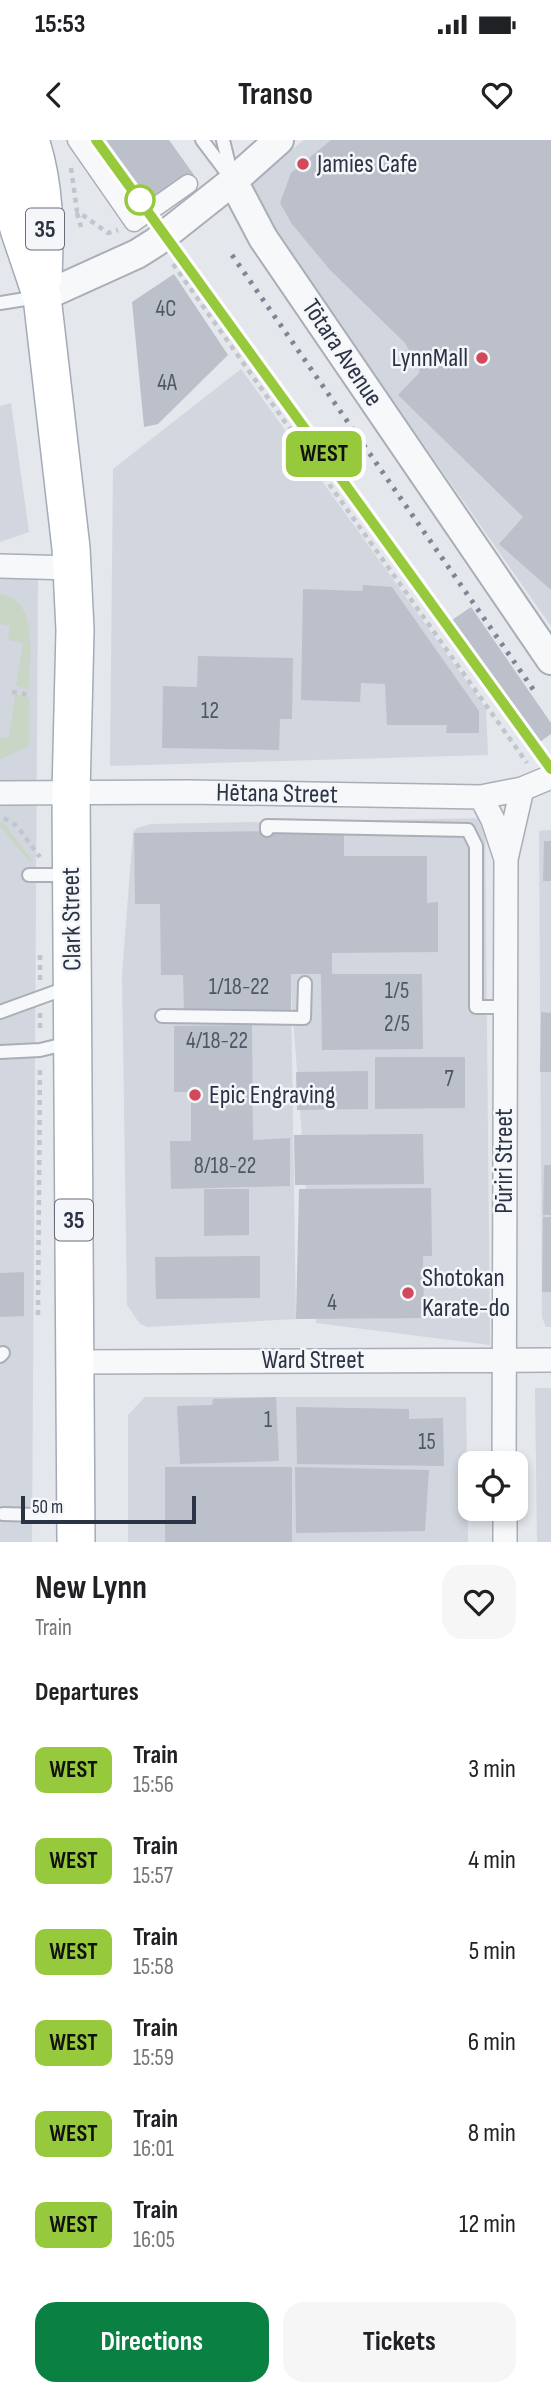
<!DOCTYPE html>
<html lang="en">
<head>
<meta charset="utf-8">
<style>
  :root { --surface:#fff; --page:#f6f6f6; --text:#202124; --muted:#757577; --accent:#0b8043 }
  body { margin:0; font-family:"Sofia Sans Condensed",sans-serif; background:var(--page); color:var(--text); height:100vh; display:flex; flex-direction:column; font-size:26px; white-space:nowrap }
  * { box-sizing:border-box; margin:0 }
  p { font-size:23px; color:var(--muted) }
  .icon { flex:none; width:38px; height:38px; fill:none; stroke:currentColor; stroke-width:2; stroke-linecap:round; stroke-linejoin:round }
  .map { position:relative; height:1402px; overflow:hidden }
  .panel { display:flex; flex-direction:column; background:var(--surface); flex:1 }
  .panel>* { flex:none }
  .badge { padding:0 14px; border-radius:10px; font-size:24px; line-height:46px }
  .controls { position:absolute; left:458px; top:1311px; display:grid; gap:14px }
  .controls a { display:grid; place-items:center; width:70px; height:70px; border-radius:14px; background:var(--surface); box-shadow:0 4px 10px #0003; font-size:35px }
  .scale { position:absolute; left:21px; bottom:18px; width:175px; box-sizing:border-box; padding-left:7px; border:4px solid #2b3445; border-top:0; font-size:19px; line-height:24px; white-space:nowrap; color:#2b3445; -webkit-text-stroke:5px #f4f6f9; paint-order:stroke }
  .map>.badge { position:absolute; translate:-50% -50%; box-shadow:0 0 0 4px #fff }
  h2 { padding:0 35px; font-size:26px; line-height:63px }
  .round { display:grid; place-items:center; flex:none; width:74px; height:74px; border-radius:21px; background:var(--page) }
  .summary { display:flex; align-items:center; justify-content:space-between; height:119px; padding:0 35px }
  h1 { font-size:33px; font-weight:700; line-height:52px }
  .action { display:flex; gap:14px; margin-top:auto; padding:14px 35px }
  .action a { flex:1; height:80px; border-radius:21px; background:var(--accent); color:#fff; font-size:28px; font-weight:700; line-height:80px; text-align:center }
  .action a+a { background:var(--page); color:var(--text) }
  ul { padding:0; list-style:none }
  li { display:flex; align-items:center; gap:21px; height:91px; padding:0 35px }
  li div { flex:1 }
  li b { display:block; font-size:26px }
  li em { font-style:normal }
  li .badge { min-width:77px; font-weight:700; text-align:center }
  .status { display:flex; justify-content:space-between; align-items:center; height:49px; padding:0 35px; background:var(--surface); direction:ltr }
  .status svg { height:19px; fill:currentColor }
  header { display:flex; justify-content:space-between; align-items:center; height:91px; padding:0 35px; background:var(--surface); font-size:32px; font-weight:700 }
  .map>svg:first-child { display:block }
  .built { fill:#d2d6de }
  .green { fill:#c9d6c5 }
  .building { fill:#bbc0ca }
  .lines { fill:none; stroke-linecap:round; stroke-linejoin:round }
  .service-casing { stroke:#a9aeb7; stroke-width:16 }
  .pedestrian-casing { stroke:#a9aeb7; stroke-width:21 }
  .minor-casing { stroke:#a9aeb7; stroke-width:26 }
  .tertiary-casing { stroke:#a9aeb7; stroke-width:32 }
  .primary-casing { stroke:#a3abb8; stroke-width:40 }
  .path { stroke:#c2c5cb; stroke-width:4.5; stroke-dasharray:5 5; stroke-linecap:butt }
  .service { stroke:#f7f8fa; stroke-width:12 }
  .pedestrian { stroke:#f7f8fa; stroke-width:18 }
  .minor { stroke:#f7f8fa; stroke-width:23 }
  .tertiary { stroke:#f7f8fa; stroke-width:28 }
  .primary { stroke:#fff; stroke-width:37 }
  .rail { stroke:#7d8696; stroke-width:5; stroke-dasharray:3.5 7; stroke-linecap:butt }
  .line-casing { stroke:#fff; stroke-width:16 }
  .line { stroke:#97c93d; stroke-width:10 }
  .poi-dot { fill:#d1495b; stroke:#f4f6f9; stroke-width:2.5 }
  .stop-dot { fill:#fff; stroke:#97c93d; stroke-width:3.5 }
  .labels { text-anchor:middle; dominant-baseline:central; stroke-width:5; stroke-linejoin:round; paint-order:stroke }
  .number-label { font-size:23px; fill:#4f5766 }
  .shield { fill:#f4f6f9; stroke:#676e7b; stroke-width:2 }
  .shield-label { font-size:24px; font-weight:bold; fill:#2b3445 }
  .poi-label { font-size:26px; fill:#2b3445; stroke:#f4f6f9; text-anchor:start }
  .street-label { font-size:26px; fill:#2b3445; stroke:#f4f6f9 }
</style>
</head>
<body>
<div class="status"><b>15:53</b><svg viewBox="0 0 49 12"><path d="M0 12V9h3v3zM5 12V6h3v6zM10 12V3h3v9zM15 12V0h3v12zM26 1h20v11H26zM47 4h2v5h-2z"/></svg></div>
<header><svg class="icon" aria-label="back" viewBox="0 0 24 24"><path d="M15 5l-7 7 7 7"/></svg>Transo<svg class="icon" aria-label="heart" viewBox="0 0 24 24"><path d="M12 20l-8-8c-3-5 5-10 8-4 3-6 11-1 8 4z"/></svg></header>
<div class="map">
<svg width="551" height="1402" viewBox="0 0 551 1402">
  <rect width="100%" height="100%" fill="#e4e7ec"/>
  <path class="built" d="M304 0H551V486L243 47Z
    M241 229 486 568 488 615 110 626 113 329Z
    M11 263 29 392 0 402V266Z
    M0 431 38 436 32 1402H0Z
    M485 678 490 1205 316 1183 291 851 296 1179 148 1187 140 1184 127 1165 122 835 133 692 137 688 151 684Z
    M551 690V1187H546L542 1177 539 691Z
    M535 1248H551V1402H537Z
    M145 1257H466L468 1402H128V1275Z"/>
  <path class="green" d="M0 454C40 460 29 516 29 550L16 546 23 503 8 500 10 486 0 484Z
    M15 554 29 557V606L0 619V598H9Z
    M0 682 4 683 33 722 29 721 0 686Z"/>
  <path class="building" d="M87 0H169L194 35 141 75Z
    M331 0H551V450L499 404 523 377 398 255 420 232 405 203 330 130 292 84 280 63 291 33Z
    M174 134 228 215 158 284 144 287 132 162Z
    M363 445 392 447 479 571V593H446L447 585H387L385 544 361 543 360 562 301 560 303 449 362 451Z
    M471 467 551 583V594L537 604 452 480Z
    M198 516 293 518 292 579H280L279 610 162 608 163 546 197 547Z
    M344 690V716H427V763L438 762V812L332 813V834H422L423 909 322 910 321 834H291V872H184L183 835H161L160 764H135L134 693Z
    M544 701H551V741H543Z
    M541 872 551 873V932H540Z
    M252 885 253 1000 290 998V1046L171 1049 170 1001H191V952H174V886Z
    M375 917H465V968L375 969Z
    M368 931V969L297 970 296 932Z
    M423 994 424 1044 295 1045 294 995Z
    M544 1025H551V1075H543Z
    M431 1048 432 1116H423L424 1178 296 1179 299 1049Z
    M204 1049H249V1095L204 1096Z
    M543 1077H551V1152H542Z
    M260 1116V1158L156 1159 155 1117Z
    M24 1132V1176L0 1177V1133Z
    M276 1257 279 1321 180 1324 177 1266 212 1265 213 1259Z
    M296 1267 409 1269V1279L443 1278 444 1326 297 1324Z
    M165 1327H292V1402H165Z
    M295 1327 429 1330 425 1391 296 1393Z"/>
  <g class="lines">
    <g class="service-casing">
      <path id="service" d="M202 0 233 41
        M223 0 232 37
        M0 163 38 157
        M267 690V686L468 690 476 706V867H505
        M29 735H67
        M0 872 69 847
        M162 876 304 878 305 843
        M0 912 40 910 69 903
        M0 1216 3 1213
        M3 1374 73 1376"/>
    </g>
    <g class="pedestrian-casing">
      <path id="pedestrian" d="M77 0 134 82 188 44"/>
    </g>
    <g class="minor-casing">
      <path id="minor" d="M0 426 72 428
        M0 653 189 652 481 657 522 649 551 637
        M481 657 493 680 505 716
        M75 1222 551 1220
        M504 1323 506 719 522 649
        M505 1368V1402"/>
    </g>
    <g class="tertiary-casing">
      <path id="tertiary" d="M233 41 263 98 551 520
        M42 157 137 114 156 102 233 41 279 0"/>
    </g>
    <g class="primary-casing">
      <path id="primary" d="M30 0C45 45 45 90 43 137
        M0 13 19 89 42 157 71 408 75 490 71 653 76 1402"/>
    </g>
    <path class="path" d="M71 28 77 71 108 93 118 90
      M77 73 81 87
      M173 124 527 623
      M12 552 32 555
      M4 678 17 686 40 717
      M40 840V810
      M40 873V892
      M38 1175 40 926"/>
    <use href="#service" class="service"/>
    <use href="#pedestrian" class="pedestrian"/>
    <use href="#minor" class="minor"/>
    <use href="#tertiary" class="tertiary"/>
    <use href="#primary" class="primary"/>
    <path class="rail" d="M232 115 535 552
      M199 140 509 571"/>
  </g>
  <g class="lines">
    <g class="line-casing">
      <path id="line" d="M96 0 551 629"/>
    </g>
    <use href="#line" class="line"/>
  </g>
  <g class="poi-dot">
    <circle cx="303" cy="24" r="7"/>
    <circle cx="482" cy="218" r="7"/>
    <circle cx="195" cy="955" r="7"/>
    <circle cx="408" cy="1153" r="7"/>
  </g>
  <circle class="stop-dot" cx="140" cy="60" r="14"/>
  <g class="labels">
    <g class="number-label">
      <text x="166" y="169">4C</text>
      <text x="167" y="243">4A</text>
      <text x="210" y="571">12</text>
      <text x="239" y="847">1/18-22</text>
      <text x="397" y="851">1/5</text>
      <text x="397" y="884">2/5</text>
      <text x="217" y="901">4/18-22</text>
      <text x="449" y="939">7</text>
      <text x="225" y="1026">8/18-22</text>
      <text x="332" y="1163">4</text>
      <text x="268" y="1280">1</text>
      <text x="427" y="1302">15</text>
    </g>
    <g class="shield">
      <rect x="26" y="68.5" width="38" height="41" rx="5"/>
      <rect x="55" y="1059.5" width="38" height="41" rx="5"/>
    </g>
    <g class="shield-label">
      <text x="45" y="89">35</text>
      <text x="74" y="1080">35</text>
    </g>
    <g class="poi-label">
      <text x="317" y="24">Jamies Cafe</text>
      <text x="468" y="218" text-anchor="end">LynnMall</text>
      <text x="209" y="955">Epic Engraving</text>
      <text x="422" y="1138">Shotokan<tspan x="422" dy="30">Karate-do</tspan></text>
    </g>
    <g class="street-label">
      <text transform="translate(342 213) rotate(56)">Tōtara Avenue</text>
      <text transform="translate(277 654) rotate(1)">Hētana Street</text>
      <text transform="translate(72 779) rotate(-91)">Clark Street</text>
      <text transform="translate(504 1021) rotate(-90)">Pūriri Street</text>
      <text x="313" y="1220">Ward Street</text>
    </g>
  </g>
</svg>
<div class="controls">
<a><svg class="icon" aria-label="locate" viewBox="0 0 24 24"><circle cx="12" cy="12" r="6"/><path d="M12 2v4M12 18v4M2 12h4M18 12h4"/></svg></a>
</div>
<div class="scale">50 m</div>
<b class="badge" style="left:324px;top:314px;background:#97c93d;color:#111">WEST</b>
</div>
<section class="panel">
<div class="summary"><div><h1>New Lynn</h1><p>Train</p></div><a class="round"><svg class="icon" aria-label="heart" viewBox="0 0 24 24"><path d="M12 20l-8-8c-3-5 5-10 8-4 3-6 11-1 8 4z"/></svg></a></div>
<h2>Departures</h2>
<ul>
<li><span class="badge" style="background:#97c93d;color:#111">WEST</span><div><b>Train</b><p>15:56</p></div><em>3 min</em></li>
<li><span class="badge" style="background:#97c93d;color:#111">WEST</span><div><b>Train</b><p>15:57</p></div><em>4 min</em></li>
<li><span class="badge" style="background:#97c93d;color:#111">WEST</span><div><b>Train</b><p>15:58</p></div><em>5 min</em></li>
<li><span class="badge" style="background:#97c93d;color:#111">WEST</span><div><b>Train</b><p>15:59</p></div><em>6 min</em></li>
<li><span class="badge" style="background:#97c93d;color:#111">WEST</span><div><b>Train</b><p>16:01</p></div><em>8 min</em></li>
<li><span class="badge" style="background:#97c93d;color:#111">WEST</span><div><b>Train</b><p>16:05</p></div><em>12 min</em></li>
</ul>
<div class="action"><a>Directions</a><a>Tickets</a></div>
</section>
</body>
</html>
